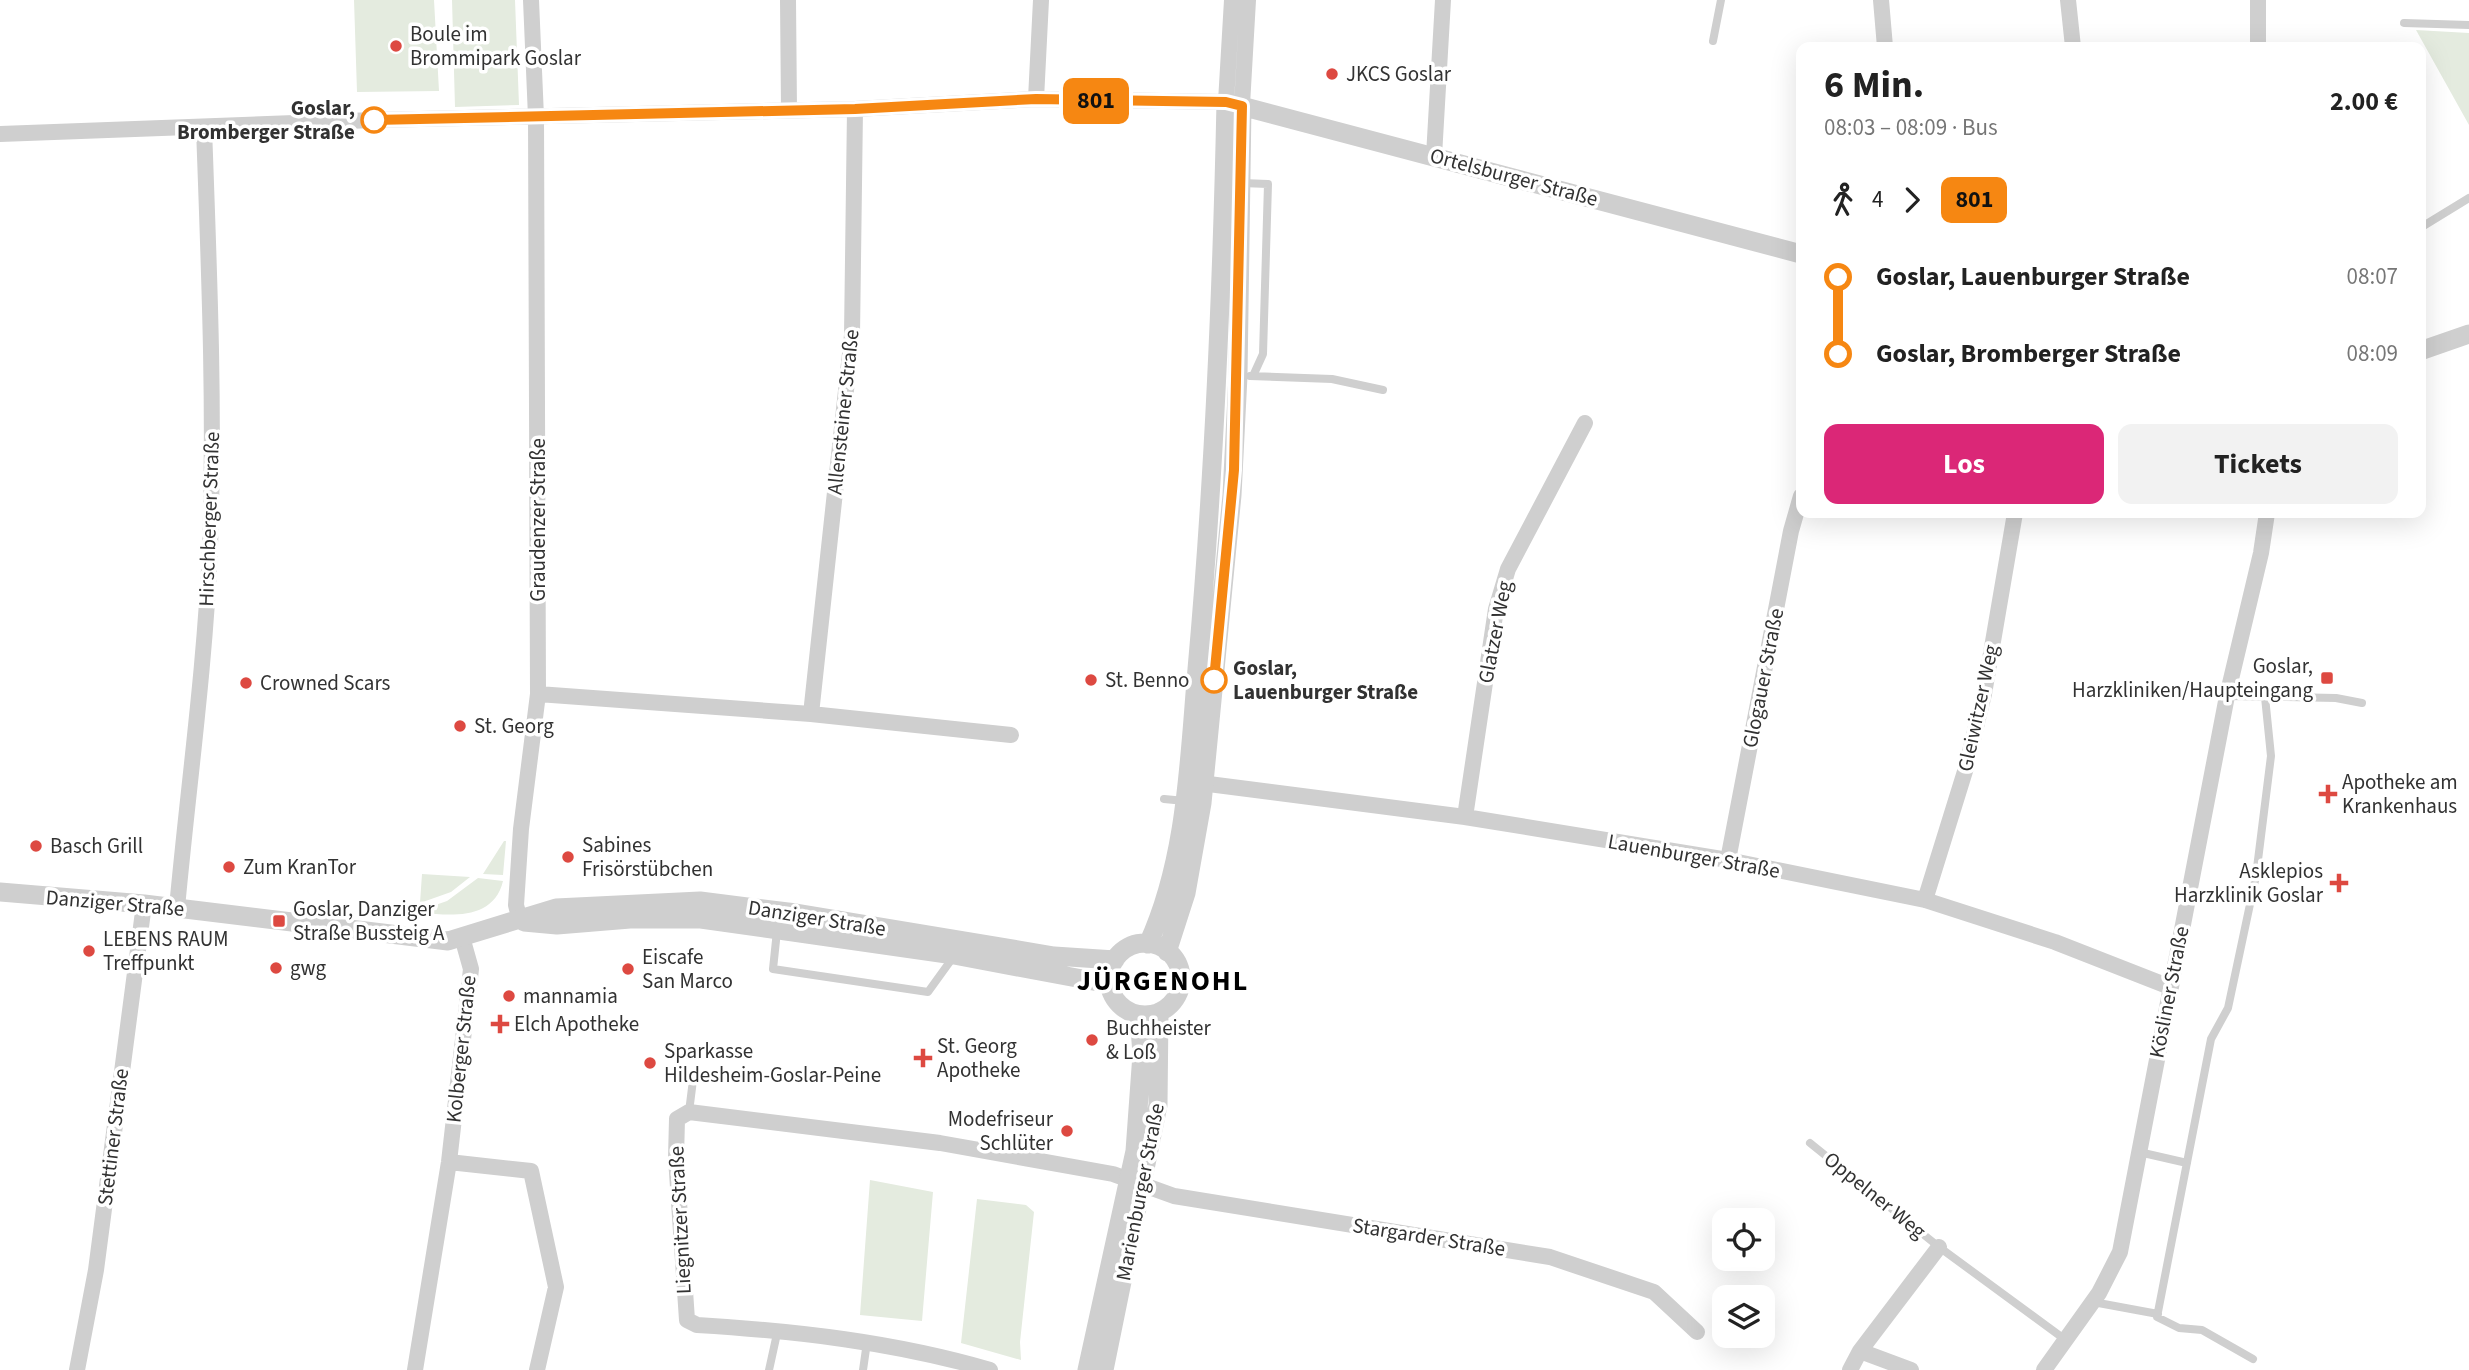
<!DOCTYPE html>
<html lang="de">
<head>
<meta charset="utf-8">
<style>
  :root { --surface:#fff; --page:#f2f2f2; --text:#222; --muted:#767676; --accent:#db2777 }
  body { margin:0; font-family:"Source Sans 3",sans-serif; background:var(--page); color:var(--text); height:100vh; display:flex; flex-direction:column; font-size:26px; white-space:nowrap }
  * { box-sizing:border-box; margin:0 }
  p { font-size:23px; color:var(--muted) }
  .icon { flex:none; width:38px; height:38px; fill:none; stroke:currentColor; stroke-width:2; stroke-linecap:round; stroke-linejoin:round }
  .map { position:relative; flex:1; overflow:hidden }
  .panel { position:absolute; left:1796px; top:42px; width:630px; height:476px; display:flex; flex-direction:column; background:var(--surface); border-radius:14px; box-shadow:0 7px 28px #0002 }
  .panel>* { flex:none }
  .badge { padding:0 14px; border-radius:10px; font-size:24px; line-height:46px }
  .fabs { position:absolute; left:1712px; top:1208px; display:grid; gap:14px }
  .fabs a { display:grid; place-items:center; width:63px; height:63px; border-radius:14px; background:var(--surface); box-shadow:0 7px 28px #0002; font-size:35px }
  .map>.badge { position:absolute; translate:-50% -50%; box-shadow:0 0 0 4px #fff }
  .legs { display:flex; align-items:center; gap:10px; height:77px; padding:0 28px; font-size:23px }
  .legs p { margin-inline-start:auto }
  .head { display:flex; align-items:center; justify-content:space-between; height:119px; padding:0 28px }
  h1 { font-size:38px; font-weight:700; line-height:52px }
  .primary-button { display:flex; gap:14px; margin-top:auto; padding:14px 28px }
  .primary-button a { flex:1; height:80px; border-radius:14px; background:var(--accent); color:#fff; font-size:28px; font-weight:700; line-height:80px; text-align:center }
  .primary-button a+a { background:var(--page); color:var(--text) }
  ul { padding:0 28px; list-style:none }
  li { display:flex; align-items:center; gap:24px; height:77px; font-size:26px }
  li i { display:grid; place-items:center; width:10px; height:100%; margin:0 9px; background:currentColor }
  li i::after { content:''; width:18px; height:18px; margin:-9px; border:5px solid; border-radius:50%; background:var(--surface) }
  li p { margin-inline-start:auto }
  li:first-child i { background:linear-gradient(#0000 50%,currentColor 0) }
  li:last-child i { background:linear-gradient(currentColor 50%,#0000 0) }
  .map>svg:first-child { display:block }
  .green { fill:#e4ebdf }
  .lines { fill:none; stroke-linecap:round; stroke-linejoin:round }
  .service { stroke:#cfcfcf; stroke-width:8 }
  .minor { stroke:#cfcfcf; stroke-width:16 }
  .tertiary { stroke:#cfcfcf; stroke-width:19 }
  .line-1-casing { stroke:#fff; stroke-width:16 }
  .line-1 { stroke:#f68712; stroke-width:10 }
  .poi-dot { fill:#dd4941; stroke:#fff; stroke-width:2.5 }
  .stop-1-dot { fill:#fff; stroke:#f68712; stroke-width:3.5 }
  .labels { text-anchor:middle; dominant-baseline:central; stroke-width:7; stroke-linejoin:round; paint-order:stroke }
  .poi-label { font-size:21px; fill:#323232; stroke:#fff; text-anchor:start }
  .stop-label { font-size:21px; font-weight:bold; fill:#323232; stroke:#fff; text-anchor:end }
  .street-label { font-size:21px; fill:#323232; stroke:#fff }
  .district-label { font-size:28px; font-weight:bold; letter-spacing:2px; fill:#000; stroke:#fff }
</style>
</head>
<body>
<div class="map">
<svg width="2469" height="1370" viewBox="0 0 2469 1370">
  <rect width="100%" height="100%" fill="#fff"/>
  <path class="green" d="M354 0H434L439 91 357 92Z
    M452 0H515L519 105 455 107Z
    M2416 30 2469 33V125Z
    M504 841H506L503 875 483 874Z
    M422 874 470 877 451 892 420 903Z
    M478 878 503 881C494 919 454 916 423 913L424 909 447 901Z
    M870 1180 933 1192 922 1321 860 1315Z
    M977 1199 1026 1205 1034 1212 1020 1342 1021 1360 961 1343Z"/>
  <g class="lines">
    <path class="service" d="M2404 23 2469 25
      M1713 41 1721 0
      M1242 183 1268 184 1263 354 1253 376
      M2420 228 2469 198
      M1250 376 1332 379 1383 390
      M2227 696 2336 698 2362 703
      M1164 799 1185 801
      M777 931 773 969 928 992 954 956
      M689 1112 693 1080
      M1810 1143 1939 1247 2067 1341
      M2139 1152 2187 1163
      M2093 1302 2158 1314
      M2253 1359 2202 1330 2179 1328 2157 1317 2211 1039 2228 1008 2256 876 2271 756 2265 697
      M769 1370 778 1329
      M863 1370 867 1342"/>
    <path class="minor" d="M788 0 789 109
      M1881 0 1885 47
      M2068 0 2073 47
      M2258 47V0
      M1036 99 1041 0
      M1242 105 1248 0
      M0 134 374 120 855 109 1036 99 1226 102 1232 0
      M1434 156 1443 0
      M538 694 811 714 852 335 855 109
      M811 714 1011 735
      M1193 782 1465 817 1728 860 1925 900 2055 942 2170 987
      M1465 817 1496 609 1508 569 1585 423
      M1728 860 1791 531 1801 496
      M1925 900 1966 768 1984 694 2015 513
      M177 908C188 788 205 669 210 548 215 408 209 268 204 128
      M520 921 516 905 521 829 538 694 536 117 531 0
      M449 1162 531 1171 556 1287 537 1370
      M1860 1351 1911 1370
      M77 1370 96 1270 144 904
      M415 1370 449 1162 471 969 462 937
      M990 1370C894 1342 796 1331 697 1325L687 1320 676 1158 677 1119 689 1112 940 1143 1113 1174 1174 1196 1550 1257 1654 1292 1697 1332
      M1850 1370 1860 1351 1939 1247
      M2044 1370 2099 1293 2120 1252 2227 696 2261 553 2267 513"/>
    <path class="tertiary" d="M2420 351 2469 334
      M0 892 144 904 448 941 556 908 700 901 796 913 1054 956 1115 960
      M524 922 557 925 630 919H701L954 955 1109 984
      M1109 979a36 36 0 1 1 72 0a36 36 0 1 1-72 0Z
      M1148 944C1187 859 1189 761 1197 669 1214 480 1222 292 1226 102L1801 254
      M1167 952 1186 893 1202 803 1232 495 1238 376 1242 105
      M1087 1370 1135 1151 1142 1054 1139 1015
      M1104 1370 1158 1105 1159 1012"/>
  </g>
  <g class="lines">
    <g class="line-1-casing">
      <path id="line-1" d="M374 120 855 109 1036 99 1226 102 1242 106 1234 470 1214 680"/>
    </g>
    <use href="#line-1" class="line-1"/>
  </g>
  <g class="poi-dot">
    <circle cx="396" cy="46" r="7"/>
    <circle cx="1332" cy="74" r="7"/>
    <rect x="2320" y="671" width="14" height="14" rx="3.5"/>
    <circle cx="1091" cy="680" r="7"/>
    <circle cx="246" cy="683" r="7"/>
    <circle cx="460" cy="726" r="7"/>
    <path d="M2324.5 783.5h7v7h7v7h-7v7h-7v-7h-7v-7h7z"/>
    <circle cx="36" cy="846" r="7"/>
    <circle cx="568" cy="857" r="7"/>
    <circle cx="229" cy="867" r="7"/>
    <path d="M2335.5 872.5h7v7h7v7h-7v7h-7v-7h-7v-7h7z"/>
    <rect x="272" y="914" width="14" height="14" rx="3.5"/>
    <circle cx="89" cy="951" r="7"/>
    <circle cx="276" cy="968" r="7"/>
    <circle cx="628" cy="969" r="7"/>
    <circle cx="509" cy="996" r="7"/>
    <path d="M496.5 1013.5h7v7h7v7h-7v7h-7v-7h-7v-7h7z"/>
    <circle cx="1092" cy="1040" r="7"/>
    <path d="M919.5 1047.5h7v7h7v7h-7v7h-7v-7h-7v-7h7z"/>
    <circle cx="650" cy="1063" r="7"/>
    <circle cx="1067" cy="1131" r="7"/>
  </g>
  <g class="stop-1-dot">
    <circle cx="374" cy="120" r="12"/>
    <circle cx="1214" cy="680" r="12"/>
  </g>
  <g class="labels">
    <g class="poi-label">
      <text x="410" y="34">Boule im<tspan x="410" dy="24">Brommipark Goslar</tspan></text>
      <text x="1346" y="74">JKCS Goslar</text>
      <text x="2313" y="666" text-anchor="end">Goslar,<tspan x="2313" dy="24">Harzkliniken/Haupteingang</tspan></text>
      <text x="1105" y="680">St. Benno</text>
      <text x="260" y="683">Crowned Scars</text>
      <text x="474" y="726">St. Georg</text>
      <text x="2342" y="782">Apotheke am<tspan x="2342" dy="24">Krankenhaus</tspan></text>
      <text x="582" y="845">Sabines<tspan x="582" dy="24">Frisörstübchen</tspan></text>
      <text x="50" y="846">Basch Grill</text>
      <text x="243" y="867">Zum KranTor</text>
      <text x="2323" y="871" text-anchor="end">Asklepios<tspan x="2323" dy="24">Harzklinik Goslar</tspan></text>
      <text x="293" y="909">Goslar, Danziger<tspan x="293" dy="24">Straße Bussteig A</tspan></text>
      <text x="103" y="939">LEBENS RAUM<tspan x="103" dy="24">Treffpunkt</tspan></text>
      <text x="642" y="957">Eiscafe<tspan x="642" dy="24">San Marco</tspan></text>
      <text x="290" y="968">gwg</text>
      <text x="523" y="996">mannamia</text>
      <text x="514" y="1024">Elch Apotheke</text>
      <text x="1106" y="1028">Buchheister<tspan x="1106" dy="24">&amp; Loß</tspan></text>
      <text x="937" y="1046">St. Georg<tspan x="937" dy="24">Apotheke</tspan></text>
      <text x="664" y="1051">Sparkasse<tspan x="664" dy="24">Hildesheim-Goslar-Peine</tspan></text>
      <text x="1053" y="1119" text-anchor="end">Modefriseur<tspan x="1053" dy="24">Schlüter</tspan></text>
    </g>
    <g class="stop-label">
      <text x="355" y="108">Goslar,<tspan x="355" dy="24">Bromberger Straße</tspan></text>
      <text x="1233" y="668" text-anchor="start">Goslar,<tspan x="1233" dy="24">Lauenburger Straße</tspan></text>
    </g>
    <g class="street-label">
      <text transform="translate(1514 177) rotate(15)">Ortelsburger Straße</text>
      <text transform="translate(843 412) rotate(-84)">Allensteiner Straße</text>
      <text transform="translate(209 519) rotate(-88)">Hirschberger Straße</text>
      <text transform="translate(538 520) rotate(-90)">Graudenzer Straße</text>
      <text transform="translate(1495 632) rotate(-79)">Glatzer Weg</text>
      <text transform="translate(1763 678) rotate(-79)">Glogauer Straße</text>
      <text transform="translate(1978 708) rotate(-78)">Gleiwitzer Weg</text>
      <text transform="translate(1694 856) rotate(10)">Lauenburger Straße</text>
      <text transform="translate(115 903) rotate(5)">Danziger Straße</text>
      <text transform="translate(817 918) rotate(9)">Danziger Straße</text>
      <text transform="translate(2169 992) rotate(-79)">Kösliner Straße</text>
      <text transform="translate(461 1049) rotate(-84)">Kolberger Straße</text>
      <text transform="translate(113 1137) rotate(-83)">Stettiner Straße</text>
      <text transform="translate(1140 1192) rotate(-79)">Marienburger Straße</text>
      <text transform="translate(1875 1195) rotate(39)">Oppelner Weg</text>
      <text transform="translate(680 1220) rotate(-93)">Liegnitzer Straße</text>
      <text transform="translate(1429 1237) rotate(9)">Stargarder Straße</text>
    </g>
    <g class="district-label">
      <text x="1163" y="981">JÜRGENOHL</text>
    </g>
  </g>
</svg>
<div class="fabs">
<a><svg class="icon" aria-label="locate" viewBox="0 0 24 24"><circle cx="12" cy="12" r="6"/><path d="M12 2v4M12 18v4M2 12h4M18 12h4"/></svg></a>
<a><svg class="icon" aria-label="layers" viewBox="0 0 24 24"><path d="M12 4l9 5-9 5-9-5zM3 14l9 5 9-5"/></svg></a>
</div>
<b class="badge" style="left:1096px;top:101px;background:#f68712;color:#111">801</b>
<section class="panel">
<div class="head"><div><h1>6 Min.</h1><p>08:03 – 08:09 · Bus</p></div><b>2.00 €</b></div>
<div class="legs"><svg class="icon" aria-label="walk" viewBox="0 0 24 24"><circle cx="13" cy="4" r="2"/><path d="M13 8l-2 6 4 7M11 14l-3 7M7 12l3-4h3l4 4"/></svg>4<svg class="icon" aria-label="forward" viewBox="0 0 24 24"><path d="M9 5l7 7-7 7"/></svg><b class="badge" style="background:#f68712;color:#111">801</b></div>
<ul>
<li><i style="color:#f68712"></i><b>Goslar, Lauenburger Straße</b><p>08:07</p></li>
<li><i style="color:#f68712"></i><b>Goslar, Bromberger Straße</b><p>08:09</p></li>
</ul>
<div class="primary-button"><a>Los</a><a>Tickets</a></div>
</section>
</div>
</body>
</html>
